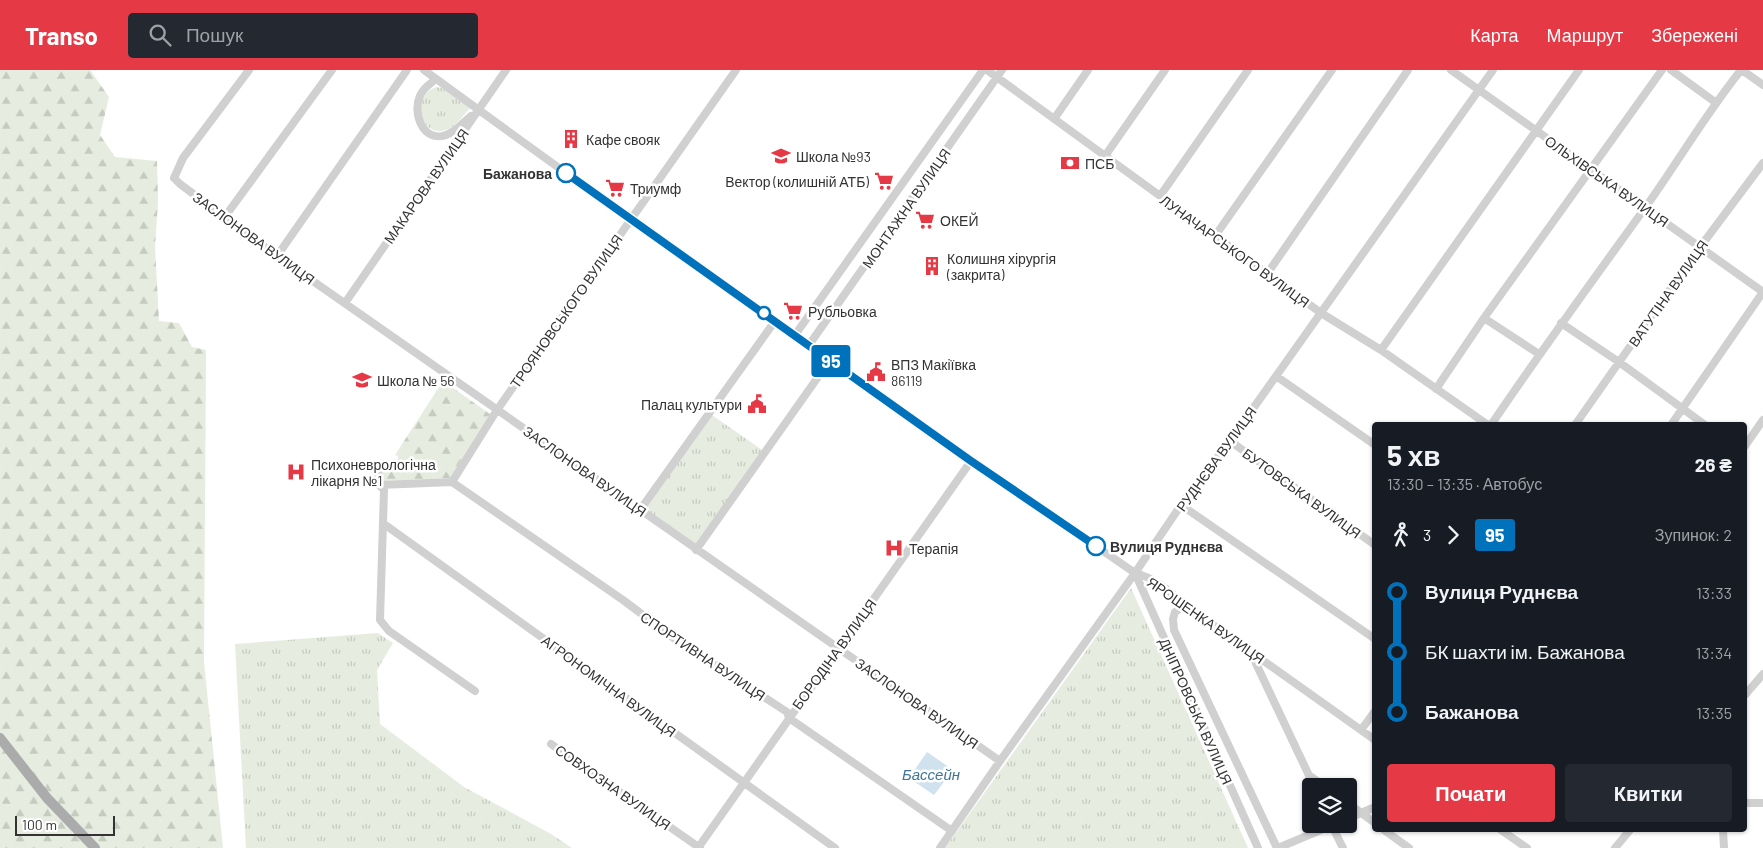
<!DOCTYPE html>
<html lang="uk">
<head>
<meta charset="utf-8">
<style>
  :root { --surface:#171b24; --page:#242831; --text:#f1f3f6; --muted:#9ea1a6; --accent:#e63946 }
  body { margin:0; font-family:Barlow,sans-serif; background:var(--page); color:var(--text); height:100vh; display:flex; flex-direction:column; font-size:19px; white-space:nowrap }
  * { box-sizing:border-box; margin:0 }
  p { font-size:16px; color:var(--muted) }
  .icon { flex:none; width:28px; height:28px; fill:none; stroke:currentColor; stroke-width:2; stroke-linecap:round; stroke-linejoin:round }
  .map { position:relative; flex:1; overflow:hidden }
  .details { position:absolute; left:1372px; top:352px; width:375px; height:410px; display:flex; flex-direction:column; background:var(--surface); border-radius:5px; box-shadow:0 1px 4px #0004 }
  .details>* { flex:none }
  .badge { padding:0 10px; border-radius:4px; font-size:18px; line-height:32px }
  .buttons { position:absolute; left:1302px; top:708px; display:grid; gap:10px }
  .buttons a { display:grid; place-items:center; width:55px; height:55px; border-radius:5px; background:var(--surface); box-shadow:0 1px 4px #0004; font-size:25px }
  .scale { position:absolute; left:15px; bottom:12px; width:100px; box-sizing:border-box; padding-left:5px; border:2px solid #333; border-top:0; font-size:14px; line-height:18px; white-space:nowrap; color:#333; -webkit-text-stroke:4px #fff; paint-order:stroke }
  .map>.badge { position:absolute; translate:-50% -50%; box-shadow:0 0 0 2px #fff }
  .legs { display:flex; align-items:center; gap:8px; height:55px; padding:0 15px; font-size:16px }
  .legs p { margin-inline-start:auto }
  .overview { display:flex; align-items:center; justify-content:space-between; height:85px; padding:0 15px }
  h1 { font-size:28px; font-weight:700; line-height:38px }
  .button { display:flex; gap:10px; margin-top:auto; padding:10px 15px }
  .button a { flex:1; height:58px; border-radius:5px; background:var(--accent); color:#fff; font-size:20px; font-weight:700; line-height:58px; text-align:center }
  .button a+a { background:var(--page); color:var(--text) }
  ul { padding:0 15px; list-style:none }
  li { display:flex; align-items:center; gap:18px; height:60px; font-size:19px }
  li i { display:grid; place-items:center; width:8px; height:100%; margin:0 6px; background:currentColor }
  li i::after { content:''; width:12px; height:12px; margin:-6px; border:4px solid; border-radius:50%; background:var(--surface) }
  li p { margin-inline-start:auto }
  li:first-child i { background:linear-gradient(#0000 50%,currentColor 0) }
  li:last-child i { background:linear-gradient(currentColor 50%,#0000 0) }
  header { display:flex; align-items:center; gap:30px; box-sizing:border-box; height:70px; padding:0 25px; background:var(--accent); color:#fff }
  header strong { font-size:24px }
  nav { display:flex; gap:28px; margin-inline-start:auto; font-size:18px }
  .search { width:350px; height:45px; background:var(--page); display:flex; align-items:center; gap:12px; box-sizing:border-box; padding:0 18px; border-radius:5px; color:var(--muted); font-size:19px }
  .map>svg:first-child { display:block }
  .grass { fill:url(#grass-tufts) }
  .forest { fill:url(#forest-firs) }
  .water { fill:#cfe2ee }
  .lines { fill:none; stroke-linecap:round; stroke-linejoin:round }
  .minor { stroke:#d0d0d0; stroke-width:8 }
  .major { stroke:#ababab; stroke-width:10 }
  .line-1-casing { stroke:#fff; stroke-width:11 }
  .line-1 { stroke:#0072bc; stroke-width:8 }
  .stop-1-dot { fill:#fff; stroke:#0072bc; stroke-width:2.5 }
  .labels { text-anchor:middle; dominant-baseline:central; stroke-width:5; stroke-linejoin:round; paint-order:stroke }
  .poi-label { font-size:14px; fill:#333; stroke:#fff; text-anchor:start }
  .stop-label { font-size:14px; font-weight:bold; fill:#333; stroke:#fff; text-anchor:end }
  .street-label { font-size:14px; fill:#333; stroke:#fff }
  .water-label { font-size:15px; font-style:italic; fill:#3f7597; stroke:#fff }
</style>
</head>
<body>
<header>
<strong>Transo</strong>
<div class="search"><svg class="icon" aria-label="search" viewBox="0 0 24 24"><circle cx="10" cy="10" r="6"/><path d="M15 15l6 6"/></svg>Пошук</div>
<nav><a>Карта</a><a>Маршрут</a><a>Збережені</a></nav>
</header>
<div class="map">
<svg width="1763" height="778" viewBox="0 0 1763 778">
  <defs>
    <pattern id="grass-tufts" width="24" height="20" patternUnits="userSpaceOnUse" patternTransform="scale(1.25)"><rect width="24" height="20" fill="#e6ecdf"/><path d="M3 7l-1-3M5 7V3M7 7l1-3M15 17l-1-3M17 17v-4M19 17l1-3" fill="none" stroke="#c6cbc0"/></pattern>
    <pattern id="forest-firs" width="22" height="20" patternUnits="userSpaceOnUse" patternTransform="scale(1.25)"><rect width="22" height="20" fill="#e6ecdf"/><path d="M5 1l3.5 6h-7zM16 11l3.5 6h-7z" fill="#c6cbc0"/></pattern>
  </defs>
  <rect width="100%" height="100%" fill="#fff"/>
  <path class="grass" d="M436 17 444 18 470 38C464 45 458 53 450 58 424 73 407 29 436 17Z
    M709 343 765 382 696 480 640 440Z
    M1131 518 1248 778H945Z
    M378 563 393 573 377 600 380 654 464 717 551 764 572 778H246L235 574Z"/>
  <path class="forest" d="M0 0H90L109 27 100 65 115 87 157 91 158 132 155 177 159 251 179 253 192 277 206 280 204 592 223 778H0Z
    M443 311 490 344 450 408 382 411 381 402 397 401 398 386 395 385Z"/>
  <path class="water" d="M927 682 953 700 934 725 909 708Z"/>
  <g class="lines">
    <path class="minor" d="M249 0 183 88 174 108 180 114 277 186 1000 691
      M424 0C658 171 896 338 1135 503 1157 509 1168 520 1185 535L1375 670
      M987 0 1321 243 1381 280 1488 355
      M1451 0 1763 222
      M1671 0 1715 32
      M1742 0 1763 15
      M436 9C430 14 423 18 420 26 412 43 423 73 446 65 455 62 464 52 471 46
      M1054 49 1088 0
      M1105 86 1165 0
      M1160 126 1248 0
      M224 148 332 0
      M1215 166 1332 0
      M277 186 407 0
      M1267 204 1408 0
      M345 233 506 0
      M1484 248 1539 284
      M1561 253 1619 292 1705 355
      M795 265 983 0
      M809 275 1002 0
      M1381 280 1579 0
      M1276 306 1375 375
      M1436 319 1484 248 1662 0
      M1491 355C1541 281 1593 210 1645 138 1678 92 1705 45 1741 0
      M1575 355 1692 188 1763 93
      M1671 355 1763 222
      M1230 371 1375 475
      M1745 376 1763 350
      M378 402 379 415 452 412
      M452 412 623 530 679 572 787 642 789 648 952 761
      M452 412 497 340 736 0
      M379 415 384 420 380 550 389 561 475 621
      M1181 435 1375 569
      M640 440 775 251
      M384 454 835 778
      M696 480 830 290
      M1135 503 1258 778
      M1185 535 1175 542 1173 549 1174 560 1277 778
      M1251 583 1314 716
      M1745 625 1763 604
      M1361 660 1375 641
      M551 674 700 778
      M1310 706 1324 716
      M1745 733H1763
      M1349 734 1375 753
      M1349 748 1375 737
      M1331 754 1343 778
      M1384 760 1409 778
      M1501 760 1527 778
      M1723 760 1724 778
      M698 778 971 391
      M940 778 1000 691 1135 503 1181 435 1230 371 1493 0
      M1278 778 1335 754
      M1615 778 1630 760"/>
    <path class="major" d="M0 668 47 728 95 778"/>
  </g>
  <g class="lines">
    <g class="line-1-casing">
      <path id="line-1" d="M566 103 971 391 1096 476"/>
    </g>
    <use href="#line-1" class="line-1"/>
  </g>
  <defs>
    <g id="building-bare" transform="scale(1.5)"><path d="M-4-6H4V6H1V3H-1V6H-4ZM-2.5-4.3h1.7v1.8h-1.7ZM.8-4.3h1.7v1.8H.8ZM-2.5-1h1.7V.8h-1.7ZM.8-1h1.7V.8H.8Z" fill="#e63946" stroke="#fff" stroke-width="2.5" paint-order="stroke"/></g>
    <g id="school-bare" transform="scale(1.5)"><path d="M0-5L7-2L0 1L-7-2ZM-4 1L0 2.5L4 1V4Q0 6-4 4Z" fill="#e63946" stroke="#fff" stroke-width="2.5" paint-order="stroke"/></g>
    <g id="bank-bare" transform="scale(1.5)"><path d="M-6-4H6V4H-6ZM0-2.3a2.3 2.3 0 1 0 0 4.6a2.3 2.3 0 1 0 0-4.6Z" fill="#e63946" stroke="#fff" stroke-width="2.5" paint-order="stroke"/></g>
    <g id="supermarket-bare" transform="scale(1.5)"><path d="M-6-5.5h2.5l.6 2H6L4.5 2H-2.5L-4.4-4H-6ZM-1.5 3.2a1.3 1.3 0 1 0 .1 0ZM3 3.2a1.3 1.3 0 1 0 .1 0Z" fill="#e63946" stroke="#fff" stroke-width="2.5" paint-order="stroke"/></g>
    <g id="civic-bare" transform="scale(1.5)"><path d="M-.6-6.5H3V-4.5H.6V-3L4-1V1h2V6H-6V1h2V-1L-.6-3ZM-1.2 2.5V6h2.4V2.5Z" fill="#e63946" stroke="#fff" stroke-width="2.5" paint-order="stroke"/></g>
    <g id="hospital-bare" transform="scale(1.5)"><path d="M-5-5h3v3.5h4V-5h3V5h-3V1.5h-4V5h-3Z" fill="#e63946" stroke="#fff" stroke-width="2.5" paint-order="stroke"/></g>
  </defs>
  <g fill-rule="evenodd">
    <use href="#building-bare" x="571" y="69"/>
    <use href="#school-bare" x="781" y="86"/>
    <use href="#bank-bare" x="1070" y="93"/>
    <use href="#supermarket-bare" x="884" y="111"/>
    <use href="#supermarket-bare" x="615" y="118"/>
    <use href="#supermarket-bare" x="925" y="150"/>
    <use href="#building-bare" x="932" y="196"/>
    <use href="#supermarket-bare" x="793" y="241"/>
    <use href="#civic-bare" x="876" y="302"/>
    <use href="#school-bare" x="362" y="310"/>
    <use href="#civic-bare" x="757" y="334"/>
    <use href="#hospital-bare" x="296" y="402"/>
    <use href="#hospital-bare" x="894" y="478"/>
  </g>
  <g class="stop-1-dot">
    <circle cx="566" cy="103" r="9"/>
    <circle cx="764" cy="243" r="6"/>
    <circle cx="1096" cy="476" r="9"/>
  </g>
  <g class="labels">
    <g class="poi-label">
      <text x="586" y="69">Кафе свояк</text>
      <text x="796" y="86">Школа №93</text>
      <text x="1085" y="93">ПСБ</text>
      <text x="869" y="111" text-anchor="end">Вектор (колишній АТБ)</text>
      <text x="630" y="118">Триумф</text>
      <text x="940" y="150">ОКЕЙ</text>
      <text x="947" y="188">Колишня хірургія<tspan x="947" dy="16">(закрита)</tspan></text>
      <text x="808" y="241">Рубльовка</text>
      <text x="891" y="294">ВПЗ Макіївка<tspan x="891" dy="16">86119</tspan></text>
      <text x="377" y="310">Школа № 56</text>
      <text x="742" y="334" text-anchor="end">Палац культури</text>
      <text x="311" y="394">Психоневрологічна<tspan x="311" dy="16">лікарня №1</tspan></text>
      <text x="909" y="478">Терапія</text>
    </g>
    <g class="stop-label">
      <text x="552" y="103">Бажанова</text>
      <text x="1110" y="476" text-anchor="start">Вулиця Руднєва</text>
    </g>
    <g class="street-label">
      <text transform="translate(1607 111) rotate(35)">ОЛЬХІВСЬКА ВУЛИЦЯ</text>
      <text transform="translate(426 116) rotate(-55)">МАКАРОВА ВУЛИЦЯ</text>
      <text transform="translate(906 138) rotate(-55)">МОНТАЖНА ВУЛИЦЯ</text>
      <text transform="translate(254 168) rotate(36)">ЗАСЛОНОВА ВУЛИЦЯ</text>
      <text transform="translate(1235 181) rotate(36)">ЛУНАЧАРСЬКОГО ВУЛИЦЯ</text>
      <text transform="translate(1668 223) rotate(-55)">ВАТУТІНА ВУЛИЦЯ</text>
      <text transform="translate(566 241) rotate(-55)">ТРОЯНОВСЬКОГО ВУЛИЦЯ</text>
      <text transform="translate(1216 389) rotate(-54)">РУДНЄВА ВУЛИЦЯ</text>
      <text transform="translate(585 401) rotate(35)">ЗАСЛОНОВА ВУЛИЦЯ</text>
      <text transform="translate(1302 423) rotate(36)">БУТОВСЬКА ВУЛИЦЯ</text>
      <text transform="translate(1206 550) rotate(35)">ЯРОШЕНКА ВУЛИЦЯ</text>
      <text transform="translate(834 584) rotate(-54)">БОРОДІНА ВУЛИЦЯ</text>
      <text transform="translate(703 586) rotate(34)">СПОРТИВНА ВУЛИЦЯ</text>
      <text transform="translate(609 616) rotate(36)">АГРОНОМІЧНА ВУЛИЦЯ</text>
      <text transform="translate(917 633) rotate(35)">ЗАСЛОНОВА ВУЛИЦЯ</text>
      <text transform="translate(1196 641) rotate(66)">ДНІПРОВСЬКА ВУЛИЦЯ</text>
      <text transform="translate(613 717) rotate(35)">СОВХОЗНА ВУЛИЦЯ</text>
    </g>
    <g class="water-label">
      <text x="931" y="704">Бассейн</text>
    </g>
  </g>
</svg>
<div class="buttons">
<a><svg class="icon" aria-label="layers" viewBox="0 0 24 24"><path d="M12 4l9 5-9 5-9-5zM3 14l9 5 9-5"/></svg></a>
</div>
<div class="scale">100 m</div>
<b class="badge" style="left:831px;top:291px;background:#0072bc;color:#fff">95</b>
<section class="details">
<div class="overview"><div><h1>5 хв</h1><p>13:30 – 13:35 · Автобус</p></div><b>26 ₴</b></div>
<div class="legs"><svg class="icon" aria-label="walk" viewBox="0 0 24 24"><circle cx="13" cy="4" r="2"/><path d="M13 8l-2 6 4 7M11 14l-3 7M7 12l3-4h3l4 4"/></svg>3<svg class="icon" aria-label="forward" viewBox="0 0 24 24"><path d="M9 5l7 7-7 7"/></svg><b class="badge" style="background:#0072bc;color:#fff">95</b><p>Зупинок: 2</p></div>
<ul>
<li><i style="color:#0072bc"></i><b>Вулиця Руднєва</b><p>13:33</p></li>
<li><i style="color:#0072bc"></i><span>БК шахти ім. Бажанова</span><p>13:34</p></li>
<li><i style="color:#0072bc"></i><b>Бажанова</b><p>13:35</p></li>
</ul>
<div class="button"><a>Почати</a><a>Квитки</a></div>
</section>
</div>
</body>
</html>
